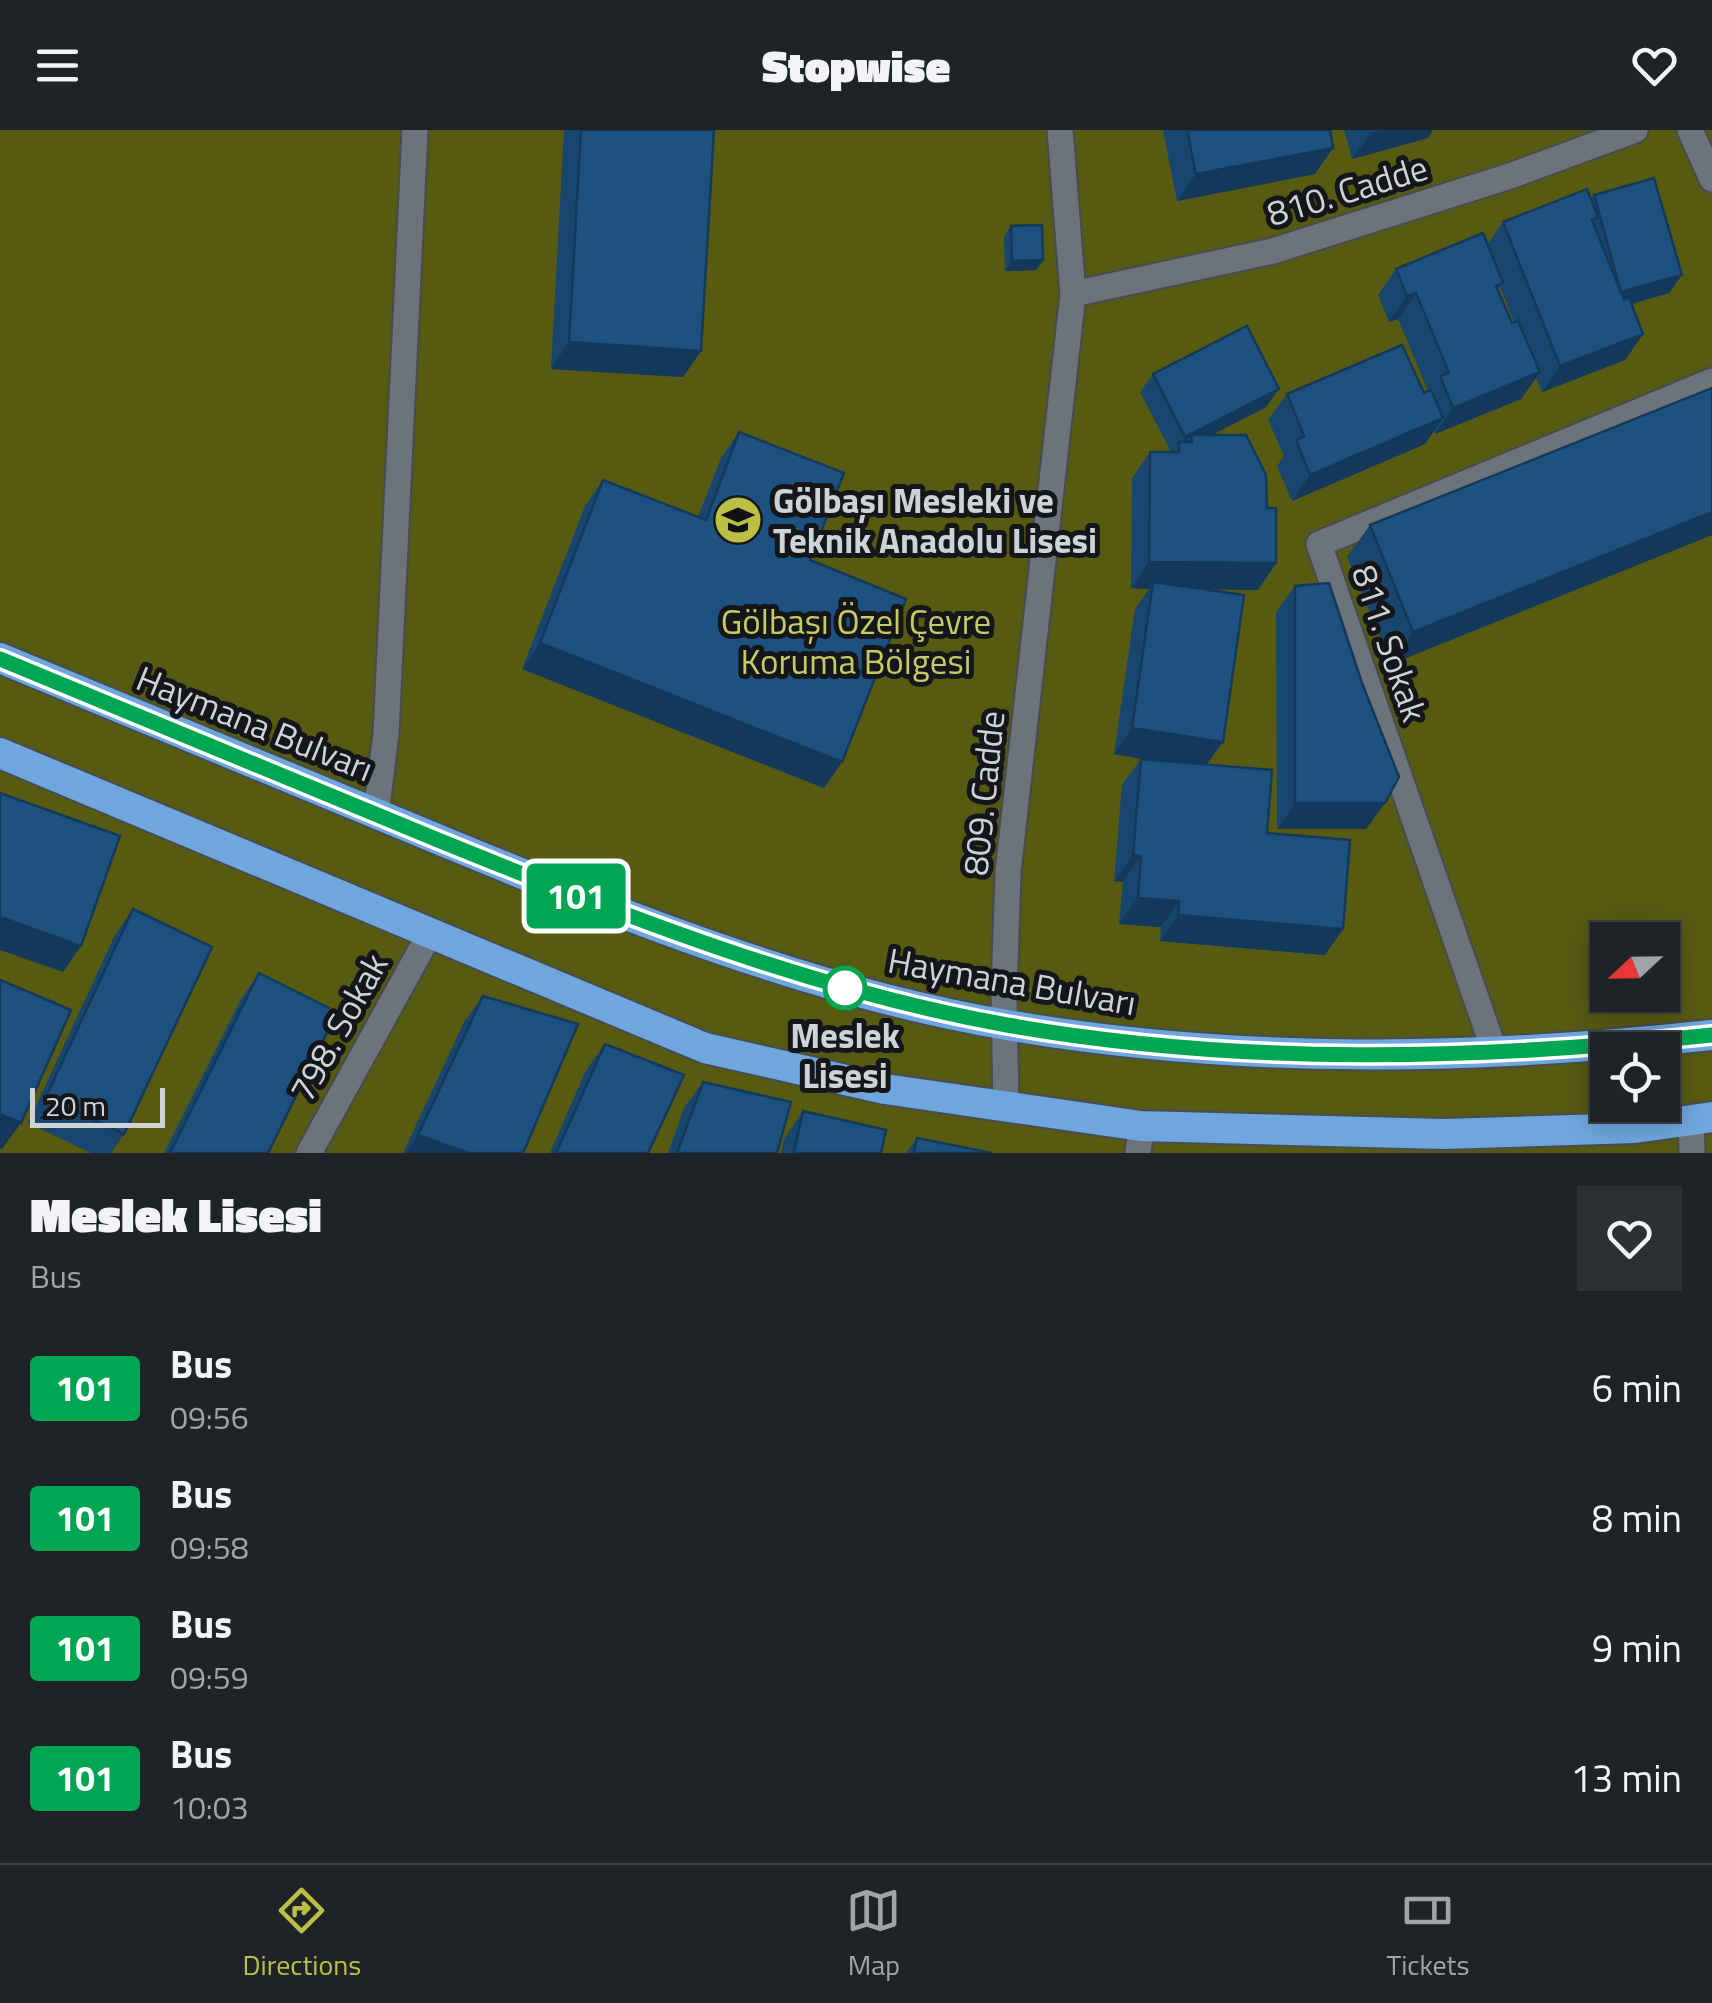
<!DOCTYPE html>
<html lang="en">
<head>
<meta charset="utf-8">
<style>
  :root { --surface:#1f2327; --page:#2c2f33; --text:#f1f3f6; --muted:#a1a4a7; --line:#3c4044; --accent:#bbc045 }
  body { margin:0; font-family:"Titillium Web",sans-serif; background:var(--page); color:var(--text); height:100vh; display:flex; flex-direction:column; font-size:38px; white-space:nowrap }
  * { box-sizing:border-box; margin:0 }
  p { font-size:32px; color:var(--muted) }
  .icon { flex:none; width:55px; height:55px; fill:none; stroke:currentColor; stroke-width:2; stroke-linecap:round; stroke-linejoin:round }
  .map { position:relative; height:1023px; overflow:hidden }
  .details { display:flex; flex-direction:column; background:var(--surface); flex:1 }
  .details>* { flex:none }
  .badge { padding:0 20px; border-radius:8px; font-size:35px; line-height:65px }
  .needle { width:65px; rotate:248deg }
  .tools { position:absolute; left:1590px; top:792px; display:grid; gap:20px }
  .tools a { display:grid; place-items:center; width:90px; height:90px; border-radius:0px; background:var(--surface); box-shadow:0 5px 25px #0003,0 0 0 2px var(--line); font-size:50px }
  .scale { position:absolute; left:30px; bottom:25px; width:135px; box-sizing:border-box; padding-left:10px; border:5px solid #cfd3d6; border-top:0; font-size:28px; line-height:35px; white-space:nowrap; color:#cfd3d6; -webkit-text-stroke:8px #141619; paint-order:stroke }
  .map>.badge { position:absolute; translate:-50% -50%; box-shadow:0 0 0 5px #fff }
  .round { display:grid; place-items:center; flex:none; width:105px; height:105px; border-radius:0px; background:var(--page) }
  .overview { display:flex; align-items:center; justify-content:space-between; height:170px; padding:0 30px }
  h1 { font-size:48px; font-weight:800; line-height:75px }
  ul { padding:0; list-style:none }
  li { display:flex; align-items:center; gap:30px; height:130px; padding:0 30px }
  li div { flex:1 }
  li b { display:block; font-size:38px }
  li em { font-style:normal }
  li .badge { min-width:110px; font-weight:700; text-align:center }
  header { display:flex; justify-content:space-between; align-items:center; height:130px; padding:0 30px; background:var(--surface); font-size:45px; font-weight:800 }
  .tabs { display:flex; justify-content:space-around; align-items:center; height:140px; border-top:2px solid var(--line); background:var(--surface); font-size:28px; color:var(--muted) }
  .tabs a { display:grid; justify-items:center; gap:5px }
  .tabs .active { color:var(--accent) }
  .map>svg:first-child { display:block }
  .green { fill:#575a11; fill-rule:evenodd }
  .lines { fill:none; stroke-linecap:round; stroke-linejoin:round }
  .minor-casing { stroke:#474c50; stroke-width:29 }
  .highway-casing { stroke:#474c50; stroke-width:34 }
  .minor { stroke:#6d737a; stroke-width:25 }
  .highway { stroke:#6ea6dd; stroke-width:30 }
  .wall { fill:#19466e; fill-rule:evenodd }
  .shaded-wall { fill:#14395a }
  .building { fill:#1d5180; stroke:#14395a; stroke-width:2.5 }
  .line-casing { stroke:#fff; stroke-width:22 }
  .line { stroke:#00a651; stroke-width:15 }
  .stop-dot { fill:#fff; stroke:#00a651; stroke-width:5 }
  .labels { text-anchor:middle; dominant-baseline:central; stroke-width:10; stroke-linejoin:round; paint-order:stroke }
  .street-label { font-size:35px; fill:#cfd3d6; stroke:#141619 }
  .poi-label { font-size:35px; font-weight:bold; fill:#cfd3d6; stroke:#141619; text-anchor:start }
  .park-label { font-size:35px; fill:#c6cb66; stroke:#141619 }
  .stop-label { font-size:35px; font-weight:bold; fill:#cfd3d6; stroke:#141619 }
</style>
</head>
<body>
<header><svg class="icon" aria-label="menu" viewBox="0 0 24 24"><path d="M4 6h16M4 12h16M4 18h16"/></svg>Stopwise<svg class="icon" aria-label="heart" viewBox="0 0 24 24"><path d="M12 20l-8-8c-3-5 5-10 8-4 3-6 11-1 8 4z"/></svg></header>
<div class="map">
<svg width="1712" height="1023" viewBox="0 0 1712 1023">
  <rect width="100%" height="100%" fill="#292f34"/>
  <path class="green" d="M0 0H1712V1023H0ZM1608 810H1662V865H1608ZM1608 920H1662V975H1608Z"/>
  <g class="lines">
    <g class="minor-casing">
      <path id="minor" d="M1690 0 1712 49
        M1073 164 1273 121 1510 46 1635 0
        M376 684 386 604 415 0
        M1495 923 1319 414 1712 251
        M1006 976 1004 865 1008 742 1073 164 1060 0
        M1691 990 1692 1023
        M309 1023 429 805
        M1138 1023 1141 996"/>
    </g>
    <g class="highway-casing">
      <path id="highway" d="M0 528C149 590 298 652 447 713 629 788 813 862 1007 895 1240 935 1478 930 1712 905
        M0 623 705 918 885 959 1141 996 1444 1004 1635 998 1712 987"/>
    </g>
    <use href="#minor" class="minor"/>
    <use href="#highway" class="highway"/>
  </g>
  <path class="wall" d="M564 0H714L701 221 683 247 551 239Z
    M1163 0H1330L1315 44 1177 71Z
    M1344 0H1433L1428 8 1352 29Z
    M1594 65 1669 163 1632 174 1643 204 1625 230 1542 262 1536 248 1521 269 1435 304 1434 301 1425 314 1292 371 1277 336 1284 326 1268 290 1287 264 1424 263 1428 261 1398 189 1389 192 1378 165 1396 139 1487 115 1503 92 1591 69ZM1500 157 1514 192 1512 193 1497 160Z
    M1011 96 1043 130 1036 140 1005 141 1004 106Z
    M1153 244 1279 259 1266 277 1211 305 1267 378 1276 433 1258 460 1199 459 1207 634 1267 703 1343 799 1325 825 1160 811 1161 797 1119 794 1123 752 1114 751 1122 655 1141 629 1114 624 1135 479 1149 459 1131 458 1132 348 1150 322H1171L1140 262Z
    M1712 258V405L1391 534 1347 427 1370 395Z
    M739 302 810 430 842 632 824 658 522 539 585 376 603 350 698 387 721 328Z
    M1295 456 1385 673 1366 699H1277L1276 482Z
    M133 779 124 1004 111 1023H91L28 993 115 805Z
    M259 843 268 1023H164L241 869Z
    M483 866 523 1023H403L464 892Z
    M605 914 648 1023H550L586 940Z
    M703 952 777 1023H668L684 978Z
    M803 981 881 1023H781L785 1007Z
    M917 1008 992 1023H906Z"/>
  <path class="shaded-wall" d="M1382 0H1433L1428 8 1352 29 1371 3Z
    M1333 18 1315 44 1177 71 1196 44Z
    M1043 130 1036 140 1005 141 1012 131Z
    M1682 145 1669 163 1608 180 1621 162Z
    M1416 163 1398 189 1389 192 1407 166Z
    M1643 204 1625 230 1542 262 1560 236Z
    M569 212 701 221 683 247 551 239Z
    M1540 242 1521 269 1435 304 1453 278Z
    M1279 259 1266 277 1189 317 1192 312 1191 305 1180 321 1179 315 1185 307Z
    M1443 288 1425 314 1292 371 1310 345Z
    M1712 382V405L1391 534 1413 502Z
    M1149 432 1276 433 1258 460 1152 459 1153 452 1149 459 1131 458Z
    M540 513 842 632 824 658 522 539Z
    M1132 598 1223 612 1204 638 1114 624Z
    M1295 673H1385L1366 699H1277Z
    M1133 725 1141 726 1123 752 1114 751Z
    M1138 768 1179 771 1161 797 1119 794Z
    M1178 785 1343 799 1325 825 1160 811Z
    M0 787 81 816 63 842 0 820Z
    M0 984 21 993 2 1019 0 1018Z
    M418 1005 469 1023H405Z"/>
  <path class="building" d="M581 0H714L701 221 569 212Z
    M1187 0H1330L1333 18 1196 44Z
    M1654 48 1682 145 1621 162 1594 65Z
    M1587 59 1598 87 1592 90 1624 170 1629 167 1643 204 1560 236 1503 92Z
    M1042 95 1043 130 1012 131 1011 96Z
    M1483 103 1503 153 1496 156 1512 193 1518 191 1540 242 1453 278 1440 246 1449 243 1416 163 1407 166 1396 139Z
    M1247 196 1279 259 1185 307 1153 244Z
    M1402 215 1424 263 1431 260 1443 288 1310 345 1296 310 1304 306 1287 264Z
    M1712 258V382L1413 502 1370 395Z
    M739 302 844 343 810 430 906 469 842 632 540 513 603 350 706 390Z
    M1191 305H1246L1266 345 1267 378H1276V433L1149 432 1150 322H1179V312H1192Z
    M1153 452 1244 465 1223 612 1132 598Z
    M1329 453 1362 553 1399 647 1385 673H1295V456Z
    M1141 629 1272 640 1267 703 1350 710 1343 799 1178 785 1179 771 1138 768 1141 726 1133 725Z
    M0 663 120 706 81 816 0 787Z
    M133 779 212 817 124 1004 46 967Z
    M259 843 337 882 268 1023H170Z
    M0 850 71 880 21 993 0 984Z
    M483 866 578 894 523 1023H469L418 1005Z
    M605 914 684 945 648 1023H556Z
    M703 952 791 972 777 1023H677Z
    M803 981 886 1000 881 1023H794Z
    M917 1008 992 1023H914Z"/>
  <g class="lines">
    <g class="line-casing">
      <path id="line" d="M0 529C146 589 292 650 438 710 623 785 810 860 1007 895 1240 936 1478 930 1712 905"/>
    </g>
    <use href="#line" class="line"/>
  </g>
  <defs>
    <g id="school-disc" transform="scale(2.5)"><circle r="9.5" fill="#bbc045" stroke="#141619"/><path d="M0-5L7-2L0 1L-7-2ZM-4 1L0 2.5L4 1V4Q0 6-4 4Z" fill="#111"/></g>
  </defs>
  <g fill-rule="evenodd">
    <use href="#school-disc" x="738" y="390"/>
  </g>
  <circle class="stop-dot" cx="845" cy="858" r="20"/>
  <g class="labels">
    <g class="street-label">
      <text transform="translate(1347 60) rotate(-17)">810. Cadde</text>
      <text transform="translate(1390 513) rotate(71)">811. Sokak</text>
      <text transform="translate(255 593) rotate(22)">Haymana Bulvarı</text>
      <text transform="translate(983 663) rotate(-84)">809. Cadde</text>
      <text transform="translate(1012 851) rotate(10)">Haymana Bulvarı</text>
      <text transform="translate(338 897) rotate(-61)">798. Sokak</text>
    </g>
    <g class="poi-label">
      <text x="773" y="370">Gölbaşı Mesleki ve<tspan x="773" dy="40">Teknik Anadolu Lisesi</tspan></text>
    </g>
    <g class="park-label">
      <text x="856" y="491">Gölbaşı Özel Çevre<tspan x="856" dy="40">Koruma Bölgesi</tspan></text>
    </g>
    <g class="stop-label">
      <text x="845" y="905">Meslek<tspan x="845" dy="40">Lisesi</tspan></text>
    </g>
  </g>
</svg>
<div class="tools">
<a><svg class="needle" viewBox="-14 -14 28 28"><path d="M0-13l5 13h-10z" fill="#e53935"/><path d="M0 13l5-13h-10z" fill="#a1a4a7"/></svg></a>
<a><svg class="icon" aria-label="locate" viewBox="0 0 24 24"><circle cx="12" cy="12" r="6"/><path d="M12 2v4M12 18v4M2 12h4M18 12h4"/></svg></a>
</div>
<div class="scale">20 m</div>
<b class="badge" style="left:576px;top:766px;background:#00a651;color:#fff">101</b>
</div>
<section class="details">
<div class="overview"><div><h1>Meslek Lisesi</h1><p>Bus</p></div><a class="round"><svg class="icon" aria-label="heart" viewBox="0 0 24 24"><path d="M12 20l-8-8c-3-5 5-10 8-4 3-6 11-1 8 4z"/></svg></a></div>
<ul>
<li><span class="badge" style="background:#00a651;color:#fff">101</span><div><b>Bus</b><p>09:56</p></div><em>6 min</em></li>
<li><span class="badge" style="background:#00a651;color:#fff">101</span><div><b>Bus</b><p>09:58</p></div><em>8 min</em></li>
<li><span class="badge" style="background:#00a651;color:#fff">101</span><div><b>Bus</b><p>09:59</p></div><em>9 min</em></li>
<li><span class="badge" style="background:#00a651;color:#fff">101</span><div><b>Bus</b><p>10:03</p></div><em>13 min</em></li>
</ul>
</section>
<nav class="tabs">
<a class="active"><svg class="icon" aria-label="directions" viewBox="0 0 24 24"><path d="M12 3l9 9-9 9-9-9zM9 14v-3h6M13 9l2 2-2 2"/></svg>Directions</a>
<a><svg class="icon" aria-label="map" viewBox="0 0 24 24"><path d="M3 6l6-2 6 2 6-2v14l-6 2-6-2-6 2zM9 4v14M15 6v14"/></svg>Map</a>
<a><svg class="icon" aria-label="tickets" viewBox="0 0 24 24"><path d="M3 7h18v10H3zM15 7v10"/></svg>Tickets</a>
</nav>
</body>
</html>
